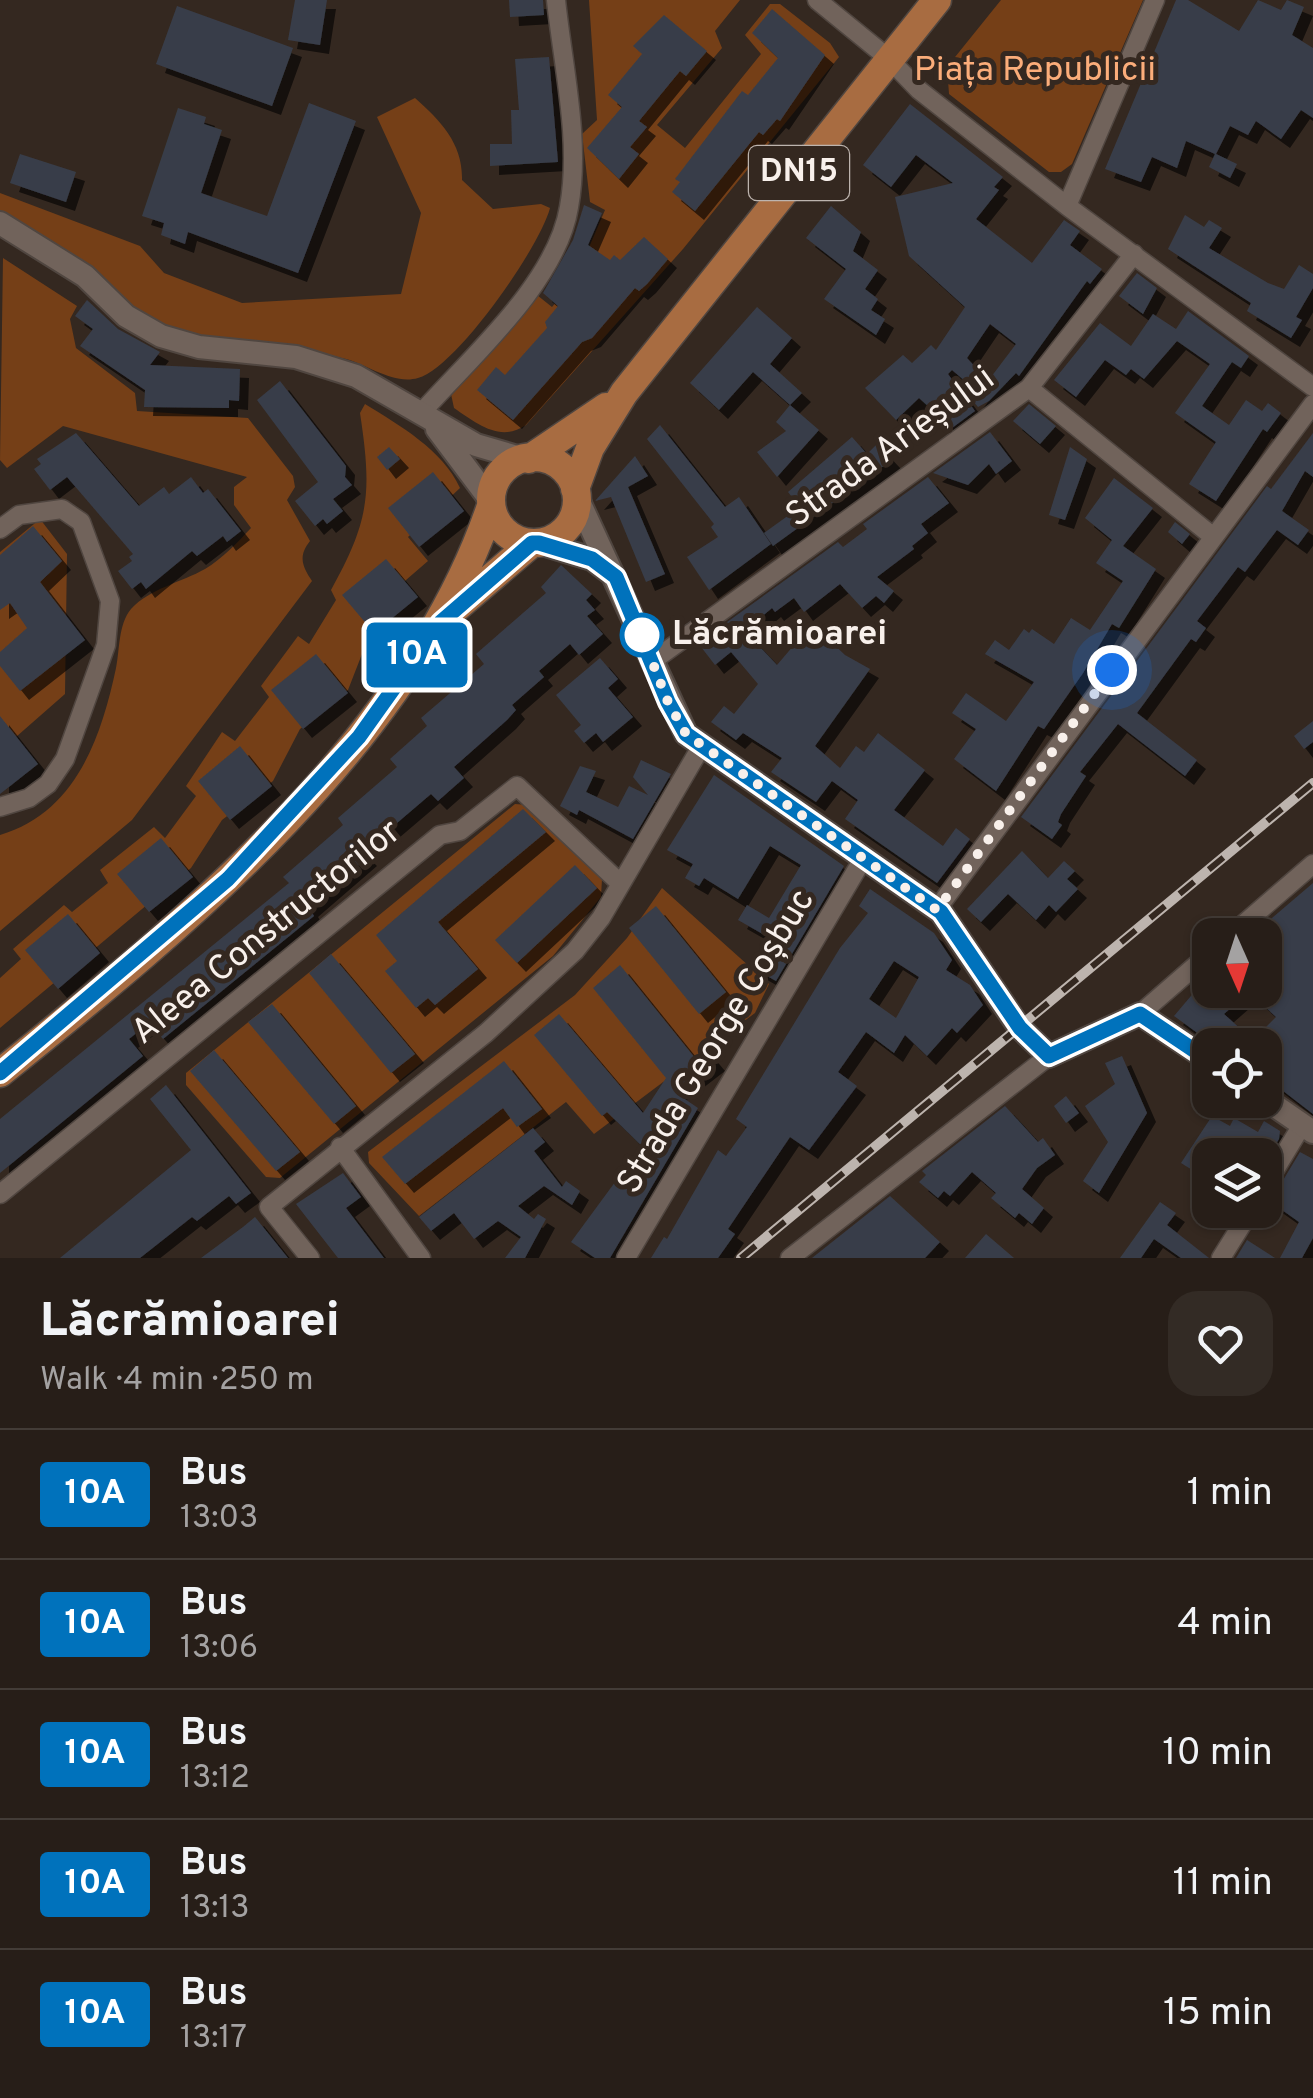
<!DOCTYPE html>
<html lang="en">
<head>
<meta charset="utf-8">
<style>
  :root { --surface:#271e18; --page:#332b25; --text:#f1f3f6; --muted:#a4a2a2; --line:#433c37 }
  body { margin:0; font-family:Overpass,sans-serif; background:var(--page); color:var(--text); height:100vh; display:flex; flex-direction:column; font-size:38px; white-space:nowrap }
  * { box-sizing:border-box; margin:0 }
  p { font-size:32px; color:var(--muted) }
  .icon { flex:none; width:55px; height:55px; fill:none; stroke:currentColor; stroke-width:2; stroke-linecap:round; stroke-linejoin:round }
  .map { position:relative; height:1258px; overflow:hidden }
  .side { display:flex; flex-direction:column; background:var(--surface); flex:1 }
  .side>* { flex:none }
  .badge { padding:0 20px; border-radius:8px; font-size:35px; line-height:65px }
  .needle { width:65px; rotate:177deg }
  .buttons { position:absolute; left:1192px; top:918px; display:grid; gap:20px }
  .buttons a { display:grid; place-items:center; width:90px; height:90px; border-radius:20px; background:var(--surface); box-shadow:0 2px 8px #0004,0 0 0 2px var(--line); font-size:50px }
  .you { position:absolute; width:50px; height:50px; margin:-25px; border:8px solid #fff; border-radius:50%; background:#1a73e8; box-shadow:0 0 0 15px #1a73e833 }
  .map>.badge { position:absolute; translate:-50% -50%; box-shadow:0 0 0 5px #fff }
  .round { display:grid; place-items:center; flex:none; width:105px; height:105px; border-radius:30px; background:var(--page) }
  .summary { display:flex; align-items:center; justify-content:space-between; height:170px; padding:0 40px }
  h1 { font-size:48px; font-weight:800; line-height:75px }
  ul { padding:0; list-style:none }
  li { display:flex; align-items:center; gap:30px; height:130px; padding:0 40px; border-top:2px solid var(--line) }
  li div { flex:1 }
  li b { display:block; font-size:38px }
  li em { font-style:normal }
  li .badge { min-width:110px; font-weight:700; text-align:center }
  .map>svg:first-child { display:block }
  .green { fill:#753f17 }
  .building { fill:#383d49; fill-rule:evenodd; filter:url(#shadow) }
  .lines { fill:none; stroke-linecap:round; stroke-linejoin:round }
  .street-casing { stroke:#504640; stroke-width:21 }
  .secondary-casing { stroke:#504640; stroke-width:26 }
  .primary-casing { stroke:#504640; stroke-width:31 }
  .street { stroke:#71635b; stroke-width:18 }
  .secondary { stroke:#71635b; stroke-width:22 }
  .primary { stroke:#a86c41; stroke-width:28 }
  .rail-casing { stroke:#bdb4ae; stroke-width:10 }
  .rail { stroke:#342820; stroke-width:6; stroke-dasharray:19; stroke-linecap:butt }
  .line-casing { stroke:#fff; stroke-width:22 }
  .line { stroke:#0072bc; stroke-width:15 }
  .walk { stroke:#f8f0eb; stroke-width:10; stroke-dasharray:0 18 }
  .stop-dot { fill:#fff; stroke:#0072bc; stroke-width:5 }
  .labels { text-anchor:middle; dominant-baseline:central; stroke-width:10; stroke-linejoin:round; paint-order:stroke }
  .shield { fill:#342820; stroke:#bdb4ae; stroke-width:2.5 }
  .shield-label { font-size:32px; font-weight:bold; fill:#f8f0eb }
  .park-label { font-size:35px; fill:#fbad7a; stroke:#342820 }
  .street-label { font-size:35px; fill:#f8f0eb; stroke:#342820 }
  .stop-label { font-size:35px; font-weight:bold; fill:#f8f0eb; stroke:#342820; text-anchor:start }
</style>
</head>
<body>
<div class="map">
<svg width="1313" height="1258" viewBox="0 0 1313 1258">
  <defs>
    <filter id="shadow"><feDropShadow dx="9" dy="9" stdDeviation="0" flood-color="#0009"/></filter>
  </defs>
  <rect width="100%" height="100%" fill="#342820"/>
  <path class="green" d="M589 0H740L715 31 722 48 657 125 685 148 761 54 745 35 770 4H780L830 43 839 57 683 249 526 425C500 443 476 423 454 408L451 394 537 295 552 307 575 280 605 210 590 202 582 134 597 120Z
    M1001 0H1143L1072 164 1061 172H1049L949 94 947 67Z
    M415 98C441 121 463 144 462 180L493 209 541 204 550 208C540 247 456 368 418 378 394 385 368 365 346 359 273 341 200 351 134 312 117 302 105 282 90 270 63 248 32 227 0 214V193L140 246 164 273 242 303 401 294 421 213 377 117Z
    M3 258 77 306 70 319 76 348 135 393 137 411 248 418 293 476 295 487 287 500 310 541C298 556 302 566 312 581L132 820 0 931V835C75 813 101 739 116 668 120 649 118 625 131 609 149 589 182 582 205 569 222 559 238 542 251 528L234 505V487L247 477 63 426 7 468 0 460Z
    M365 404C399 425 443 450 460 488L408 537 428 561 406 580 369 636 348 690 300 729 273 781 222 820 191 868 0 1028V978L21 959 13 949 64 905 72 912 108 883 100 870 154 827 165 838 196 796 186 786 222 732 235 741 269 697 261 686 298 636 309 644 336 600 331 590C370 520 372 492 360 413Z
    M40 519 67 554 65 694 0 751V552Z
    M515 804 528 805 602 879 601 897 553 956 280 1178 266 1177 186 1085V1073Z
    M662 888 769 984 755 1013 594 1134 566 1102 419 1216 369 1163 368 1152 575 995 627 938Z"/>
  <path class="building" d="M295 0H327L320 45 288 40Z
    M509 0H543L544 15 510 17Z
    M1176 0H1188L1239 31 1258 0 1281 10 1287 0 1304 7 1292 35 1313 48V118L1301 110 1281 139 1256 121 1248 135 1230 126 1216 154 1237 164 1230 178 1209 167 1215 154 1186 141 1177 168 1152 157 1141 182 1105 169Z
    M177 6 293 48 272 106 156 64Z
    M772 9 825 55 780 121 777 119 763 135 759 132 695 211 672 192 680 182 675 179 742 91 748 95 778 58 752 33Z
    M664 15 707 51 686 76 680 71 639 121 647 127 630 147 639 154 619 179 587 148 622 107 608 95 642 54 633 46Z
    M549 57 558 162 490 166V144H512L511 110H519L515 59Z
    M309 103 356 121 298 273 188 232 185 244 161 235 164 223 142 216 178 108 206 117 204 124 222 130 201 193 267 216Z
    M910 104 1003 177 994 187 999 190 976 219 1032 263 1064 220 1080 231 1070 245 1102 269 1090 284 1087 281 1019 376 1016 373 989 401 978 407 973 401 979 393 952 370 948 374 975 411 952 428 919 398 896 420 865 388 903 355 912 363 931 345 936 350 965 307 909 256 895 197 953 183 916 155 891 187 863 165ZM990 324 1016 344 988 381 967 358Z
    M20 154 76 172 66 202 10 183Z
    M584 205 602 213 588 245 610 260 614 255 620 260 644 237 668 259 647 284 639 291 635 288 592 338 582 342 513 420 477 390 496 367 505 375 547 328 545 322 558 306 543 293 573 240Z
    M831 206 861 232 853 251 878 270 865 289 878 299 871 310 885 319 876 335 824 299 846 269 806 238Z
    M1185 215 1204 227 1209 220 1222 228 1209 248 1268 283 1284 289 1299 265 1313 274V288L1296 317 1302 320 1291 338 1247 311 1251 303 1168 249Z
    M1137 273 1157 288 1143 314 1119 296Z
    M87 300 118 329 160 352 150 365 240 369 239 401 229 400V408L144 407 145 390 80 346 93 329 75 316Z
    M757 307 792 338 770 364 802 393 790 405 753 372 719 410 690 383Z
    M1188 311 1249 356 1241 368 1232 362 1202 406 1229 425 1246 400 1262 411 1268 403 1281 413 1267 432 1263 429 1216 501 1189 484 1216 442 1175 413 1210 364 1177 341 1144 379 1131 369 1126 375 1105 360 1076 397 1054 380 1100 323 1131 346 1153 314 1176 329Z
    M280 381 346 466 345 477 352 485 333 499 343 511 327 524 323 519 315 526 295 501 318 482 257 400Z
    M1029 404 1056 426 1040 444 1013 421Z
    M790 405 819 430 777 477 757 452 786 431 776 422Z
    M660 425 725 507 739 497 771 544 709 590 687 557 718 537 711 527 714 524 647 439Z
    M990 432 1012 461 996 474 989 464 968 485 933 473Z
    M76 433 139 506 164 487 169 494 191 477 203 493 208 489 241 531 227 542 223 536 197 556 192 551 146 589 141 582 132 589 118 571 132 561 129 557 133 554 67 477 50 490 34 469 41 464 37 459Z
    M1313 433V477L1305 471 1282 511 1309 530 1298 545 1277 530 1245 572 1238 567 1197 621 1206 628 1196 642 1191 639 1137 713 1197 760 1185 776 1118 724 1080 772 1086 776 1061 814 1058 822 1062 825 1052 839 1021 817 1267 486 1271 489Z
    M852 437 867 454 877 444 892 460 773 546 764 533 800 507 788 492Z
    M389 447 400 459 387 470 377 457Z
    M1070 447 1087 459 1065 520 1049 515Z
    M635 456 648 476 628 487 665 574 646 582 611 497 595 501Z
    M433 472 464 511 419 547 388 508Z
    M928 477 949 503 921 524 928 533 912 546 914 549 877 577 894 591 884 603 876 596 862 608 840 584 804 612 794 598 775 612 772 608 745 631 777 665 812 624 845 655 870 669 815 746 840 768 856 746 864 752 878 733 925 770 894 810 943 846 956 828 970 839 937 883 845 819 858 800 832 781 816 802 771 772 782 758 743 733 736 740 711 722 724 706 734 714 758 684 731 652 715 665 698 643 838 542 843 547 867 529 863 524Z
    M1114 478 1153 508 1123 546 1156 569 1119 628 1112 624 1083 673 1044 729 1038 726 996 791 954 759 976 729 952 713 966 693 1006 721 1034 682 985 654 995 640 1009 650 1024 629 1029 633 1032 629 1054 644 1071 618 1090 630 1123 581 1096 563 1112 540 1085 518Z
    M1175 522 1190 534 1182 544 1168 532Z
    M33 526 62 561 40 582 85 640 20 691 0 666V652L27 628 10 603 0 610V555Z
    M386 559 418 597 374 633 342 595Z
    M561 565 592 594 586 600 595 610 587 616 603 634 579 655 570 644 539 671 544 677 512 705 516 710 507 720 454 767 464 778 438 801 431 794 363 852 368 857 309 908 314 916 163 1039 149 1023 129 1039 143 1056 0 1173V1119L289 883 283 877 343 825 338 818 397 767 390 759 427 726 421 718 484 664 476 654 546 593 541 587Z
    M316 654 348 693 303 729 271 690Z
    M600 658 618 679 608 688 633 717 603 742 596 733 584 743 574 731 581 725 556 695Z
    M0 716 38 764 0 794Z
    M1313 721V742L1304 749 1294 736Z
    M240 746 272 786 230 820 198 781Z
    M641 760 671 774 633 839 579 810 577 815 560 806 580 766 596 771 586 792 618 807 629 786 648 795 633 777Z
    M714 775 844 866 776 981 751 967 768 937 738 920 747 905 769 918 801 865 770 846 738 899 704 878 699 886 685 878 693 864 667 850Z
    M523 809 546 832 438 922 478 969 435 1005 428 998 416 1008 385 971 397 961 376 935Z
    M161 838 193 877 149 912 117 874Z
    M1022 851 1048 878 1064 861 1075 871 1067 879 1078 889 1056 912 1049 905 1036 920 1008 894 981 922 967 909Z
    M575 865 597 888 517 963 495 940Z
    M1313 883V1114L1265 1077V1045H1214L1174 1016 1196 990H1265V935H1252ZM1249 992 1276 1017 1253 1040 1224 1014Z
    M870 889 934 933 952 960 946 970 970 985 983 1005 957 1033 952 1028 927 1056 905 1035 894 1053 866 1032 838 1072 857 1086 809 1150 790 1137 728 1229 735 1234 718 1258H651L664 1237 667 1239 718 1150 726 1156 747 1127 736 1119 840 948 868 913 859 906ZM894 961 919 977 896 1018 869 999Z
    M656 906 726 992 699 1014 629 928Z
    M68 914 100 953 58 989 25 950Z
    M331 954 415 1054 391 1073 309 973Z
    M620 965 695 1058 706 1050 716 1062 676 1093 698 1108 610 1258H595L571 1242 621 1174 636 1183 652 1156 607 1112 602 1116 534 1035 559 1014 643 1113 666 1078 593 988Z
    M272 1004 356 1106 334 1124 248 1022Z
    M214 1050 300 1152 276 1171 190 1071Z
    M1122 1056 1147 1113 1099 1193 1083 1181 1108 1142 1085 1106 1115 1084 1105 1063Z
    M504 1061 542 1109 517 1127 503 1108 405 1184 382 1157Z
    M166 1085 251 1193 236 1204 229 1196 197 1221 192 1217 140 1258H60L191 1150 150 1099Z
    M1066 1096 1079 1113 1066 1123 1054 1106Z
    M1005 1106 1038 1142 1043 1138 1055 1155 1037 1168 1022 1189 1044 1208 1032 1224 1019 1213 1015 1218 991 1198 996 1193 972 1172 950 1196 944 1191 938 1198 919 1182 926 1175 922 1171Z
    M1212 1116 1230 1126 1234 1118 1258 1132 1264 1121 1280 1131 1279 1139 1265 1162V1155H1210V1181L1181 1163Z
    M533 1128 545 1142 534 1151 562 1187 566 1181 580 1191 572 1205 544 1186 518 1206 534 1219 538 1214 546 1219 525 1258H505L521 1237 498 1221 474 1239 454 1213 431 1231 419 1217Z
    M1300 1152 1313 1159V1238L1302 1258H1280L1299 1222 1265 1198 1276 1192Z
    M343 1173 361 1197 346 1208 384 1258H338L296 1204Z
    M890 1196 940 1242 925 1258H812Z
    M1160 1202 1176 1213 1167 1225 1209 1258H1181L1154 1239 1141 1258H1120Z
    M255 1217 288 1258H201L243 1227Z
    M986 1234 1014 1258H965Z
    M1247 1240 1275 1258H1236Z"/>
  <g class="lines">
    <g class="street-casing">
      <path id="street" d="M817 0 888 58 919 90 1067 206 1313 387
        M1067 206 1155 0
        M1029 388 1211 535
        M422 412C471 357 557 282 569 207 581 141 563 67 556 0
        M0 529 19 515 62 509 81 522 110 601 106 645 65 759 48 784 29 798 0 807
        M654 660 1029 388 1134 254
        M937 909 1313 404
        M1231 935 1313 864
        M1140 1014 1210 953
        M340 1147 421 1258
        M1265 1186 1302 1125
        M0 1194 440 835 460 831 517 786 621 884
        M310 1258 269 1207 486 1033 575 951 601 918 701 747
        M626 1258 863 859
        M790 1258 1049 1056
        M1221 1258 1251 1210"/>
    </g>
    <g class="secondary-casing">
      <path id="secondary" d="M0 223 85 276 126 316 161 336 199 347 296 357 356 376 476 445 524 459
        M437 429 491 501
        M576 495 686 734 941 912 1019 1027 1049 1056 1140 1014 1210 1061
        M539 543 592 559 613 575
        M1265 1099 1313 1132"/>
    </g>
    <g class="primary-casing">
      <path id="primary" d="M491 500a43 43 0 1 1 86 0a43 43 0 1 1-86 0Z
        M529 459 606 407
        M575 489 590 448 624 393 937 0
        M457 607 532 543
        M0 1073C187 923 412 740 491 506"/>
    </g>
    <use href="#street" class="street"/>
    <use href="#secondary" class="secondary"/>
    <use href="#primary" class="primary"/>
    <g class="rail-casing">
      <path id="rail" d="M741 1258 1313 783"/>
    </g>
    <use href="#rail" class="rail"/>
  </g>
  <g class="lines">
    <g class="line-casing">
      <path id="line" d="M0 1073 228 879 359 737 441 622 532 543H539L592 559 616 577 668 702 686 734 941 912 1020 1028 1049 1056 1140 1014 1210 1061"/>
    </g>
    <use href="#line" class="line"/>
    <path class="walk" d="M642 635 638 626 668 702 686 734 937 910 1112 670"/>
  </g>
  <circle class="stop-dot" cx="642" cy="635" r="20"/>
  <g class="labels">
    <rect class="shield" x="749" y="146" width="100" height="54" rx="8"/>
    <g class="shield-label">
      <text x="799" y="173">DN15</text>
    </g>
    <g class="park-label">
      <text x="1035" y="71">Piața Republicii</text>
    </g>
    <g class="street-label">
      <text transform="translate(891 448) rotate(-36)">Strada Arieșului</text>
      <text transform="translate(267 933) rotate(-39)">Aleea Constructorilor</text>
      <text transform="translate(717 1042) rotate(-59)">Strada George Coșbuc</text>
    </g>
    <g class="stop-label">
      <text x="672" y="635">Lăcrămioarei</text>
    </g>
  </g>
</svg>
<div class="buttons">
<a><svg class="needle" viewBox="-14 -14 28 28"><path d="M0-13l5 13h-10z" fill="#e53935"/><path d="M0 13l5-13h-10z" fill="#a4a2a2"/></svg></a>
<a><svg class="icon" aria-label="locate" viewBox="0 0 24 24"><circle cx="12" cy="12" r="6"/><path d="M12 2v4M12 18v4M2 12h4M18 12h4"/></svg></a>
<a><svg class="icon" aria-label="layers" viewBox="0 0 24 24"><path d="M12 4l9 5-9 5-9-5zM3 14l9 5 9-5"/></svg></a>
</div>
<div class="you" style="left:1112px;top:670px"></div>
<b class="badge" style="left:417px;top:655px;background:#0072bc;color:#fff">10A</b>
</div>
<section class="side">
<div class="summary"><div><h1>Lăcrămioarei</h1><p>Walk · 4 min · 250 m</p></div><a class="round"><svg class="icon" aria-label="heart" viewBox="0 0 24 24"><path d="M12 20l-8-8c-3-5 5-10 8-4 3-6 11-1 8 4z"/></svg></a></div>
<ul>
<li><span class="badge" style="background:#0072bc;color:#fff">10A</span><div><b>Bus</b><p>13:03</p></div><em>1 min</em></li>
<li><span class="badge" style="background:#0072bc;color:#fff">10A</span><div><b>Bus</b><p>13:06</p></div><em>4 min</em></li>
<li><span class="badge" style="background:#0072bc;color:#fff">10A</span><div><b>Bus</b><p>13:12</p></div><em>10 min</em></li>
<li><span class="badge" style="background:#0072bc;color:#fff">10A</span><div><b>Bus</b><p>13:13</p></div><em>11 min</em></li>
<li><span class="badge" style="background:#0072bc;color:#fff">10A</span><div><b>Bus</b><p>13:17</p></div><em>15 min</em></li>
</ul>
</section>
</body>
</html>
